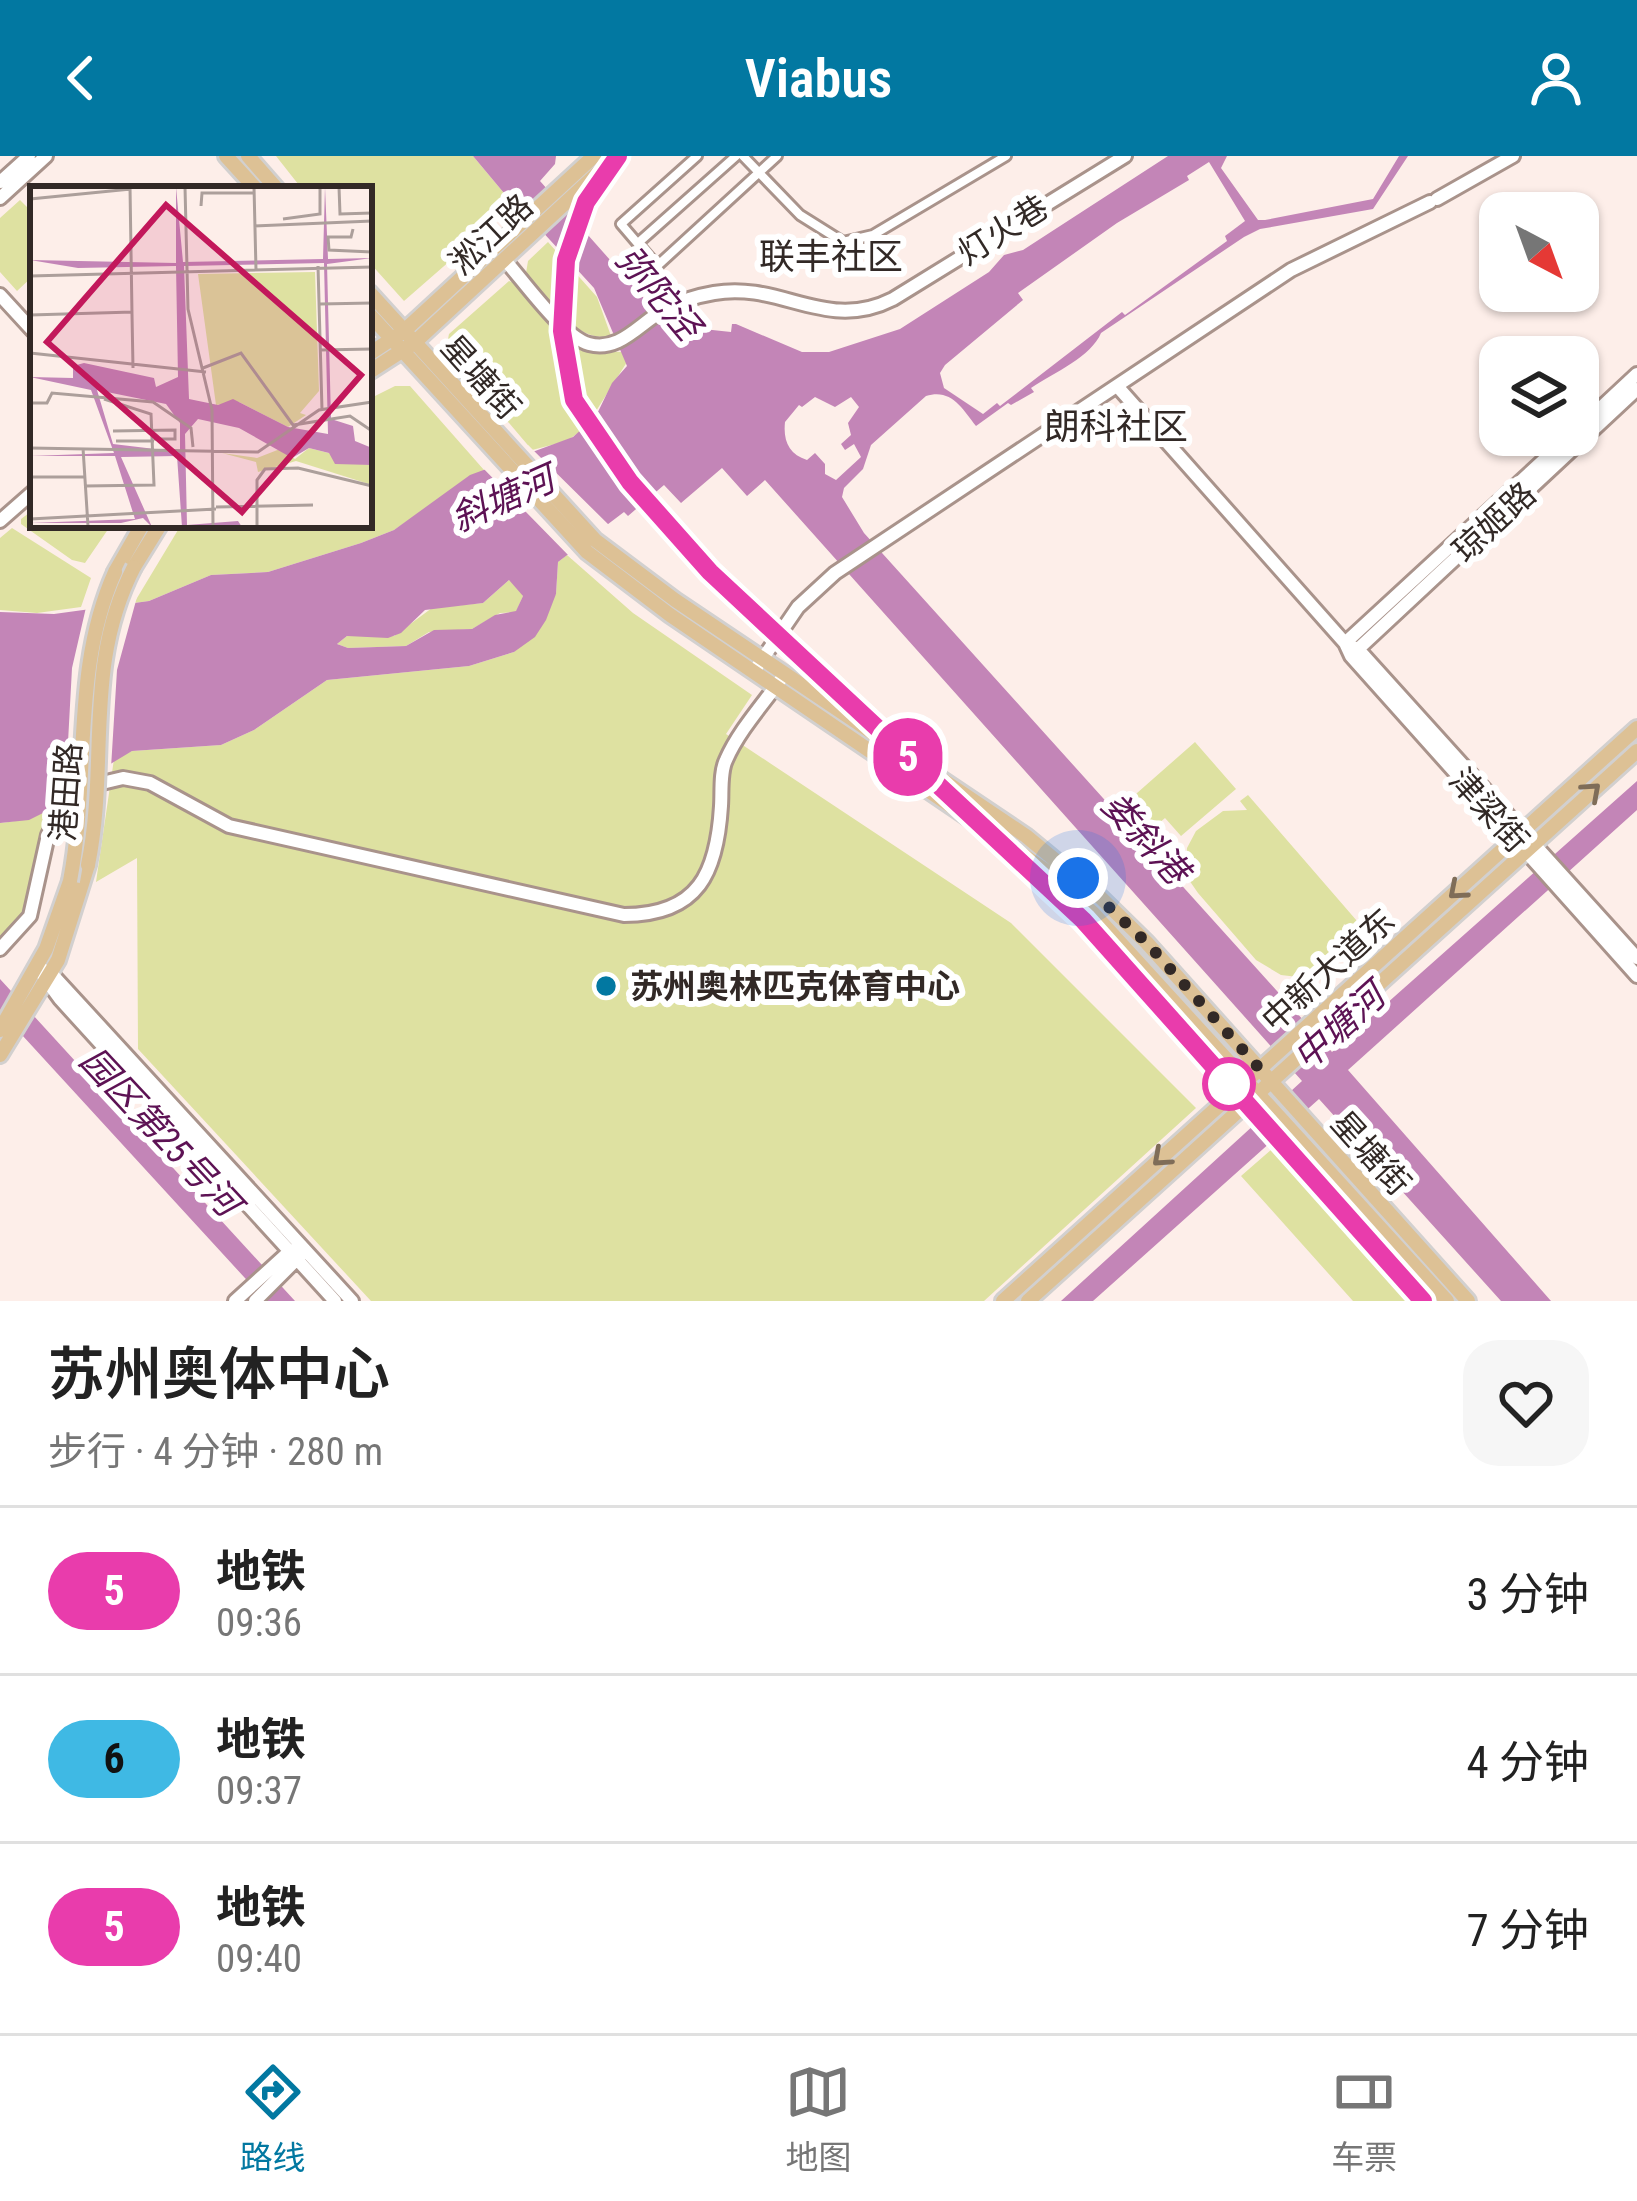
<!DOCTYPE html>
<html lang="zh">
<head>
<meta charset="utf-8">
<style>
  :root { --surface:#fff; --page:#f6f6f6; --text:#222; --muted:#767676; --line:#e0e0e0; --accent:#0278a1 }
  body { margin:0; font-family:"Roboto Condensed","Noto Sans SC",sans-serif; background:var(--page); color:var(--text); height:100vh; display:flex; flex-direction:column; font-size:45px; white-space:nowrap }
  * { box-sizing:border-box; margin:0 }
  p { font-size:39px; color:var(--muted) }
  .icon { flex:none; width:66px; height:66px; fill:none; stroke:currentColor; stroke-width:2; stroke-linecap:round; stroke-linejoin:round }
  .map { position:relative; height:1145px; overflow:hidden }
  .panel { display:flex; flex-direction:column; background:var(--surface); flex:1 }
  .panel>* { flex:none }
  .badge { padding:0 24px; border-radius:39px; font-size:42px; line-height:78px }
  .needle { width:78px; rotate:139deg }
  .buttons { position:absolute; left:1479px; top:36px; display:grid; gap:24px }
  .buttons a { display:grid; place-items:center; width:120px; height:120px; border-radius:24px; background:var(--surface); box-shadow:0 3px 9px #0004; font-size:60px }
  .you { position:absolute; width:60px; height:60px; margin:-30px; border:9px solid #fff; border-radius:50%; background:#1a73e8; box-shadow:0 0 0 18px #1a73e833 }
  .map>.badge { position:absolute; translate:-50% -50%; box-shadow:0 0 0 6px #fff }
  .round { display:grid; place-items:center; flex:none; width:126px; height:126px; border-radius:36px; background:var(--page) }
  .summary { display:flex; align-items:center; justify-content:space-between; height:204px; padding:0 48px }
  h1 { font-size:57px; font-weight:600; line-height:90px }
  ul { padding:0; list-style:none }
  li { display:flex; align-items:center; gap:36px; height:168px; padding:0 48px; border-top:3px solid var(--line) }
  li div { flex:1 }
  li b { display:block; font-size:45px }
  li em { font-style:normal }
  li .badge { min-width:132px; font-weight:700; text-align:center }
  header { display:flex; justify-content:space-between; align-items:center; height:156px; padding:0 48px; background:var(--accent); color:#fff; font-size:54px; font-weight:600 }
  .tabs { display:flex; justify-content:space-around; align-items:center; height:168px; border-top:3px solid var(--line); background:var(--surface); font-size:33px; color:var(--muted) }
  .tabs a { display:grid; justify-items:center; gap:6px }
  .tabs .selected { color:var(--accent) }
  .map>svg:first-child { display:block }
  .green { fill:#dee1a1 }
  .water { fill:#c385b7; fill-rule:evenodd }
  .pier { fill:#fdeee9 }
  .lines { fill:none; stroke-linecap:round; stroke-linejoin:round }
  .street-casing { stroke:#a9938b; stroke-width:14 }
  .secondary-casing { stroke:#a9938b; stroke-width:18 }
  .primary-casing { stroke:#d2d0cf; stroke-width:20 }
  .street { stroke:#fff; stroke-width:8 }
  .secondary { stroke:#fff; stroke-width:12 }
  .primary { stroke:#ddc195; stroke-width:14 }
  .primary-bridge-casing { stroke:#d2d0cf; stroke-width:20; stroke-linecap:butt }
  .primary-bridge { stroke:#ddc195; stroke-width:14 }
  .oneway { stroke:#7f6d58 }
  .line-casing { stroke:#fff; stroke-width:27 }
  .line { stroke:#e93cac; stroke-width:18 }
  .walk { stroke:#322926; stroke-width:12; stroke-dasharray:0 21.6 }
  .poi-dot { fill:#0278a1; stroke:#fff; stroke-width:4.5 }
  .stop-dot { fill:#fff; stroke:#e93cac; stroke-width:6 }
  .labels { text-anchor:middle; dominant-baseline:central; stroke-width:12; stroke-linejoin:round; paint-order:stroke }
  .street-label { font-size:33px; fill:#322926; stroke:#fff }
  .poi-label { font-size:33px; font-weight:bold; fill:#322926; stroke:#fff; text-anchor:start }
  .neighbourhood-label { font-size:36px; fill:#322926; stroke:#fff }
  .water-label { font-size:36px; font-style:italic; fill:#5d1254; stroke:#fff }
  .inset-road { fill:none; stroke:#ac9f9b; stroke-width:3 }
  .view { fill:#c2185b; fill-opacity:0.15; stroke:#c2185b; stroke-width:6 }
  .inset-edge { fill:none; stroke:#322926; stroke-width:6 }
</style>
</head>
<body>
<header><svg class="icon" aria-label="back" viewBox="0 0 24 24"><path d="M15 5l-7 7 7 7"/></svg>Viabus<svg class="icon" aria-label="person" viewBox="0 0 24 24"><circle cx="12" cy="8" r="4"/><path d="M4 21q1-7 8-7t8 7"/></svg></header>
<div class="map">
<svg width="1637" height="1145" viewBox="0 0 1637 1145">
  <rect width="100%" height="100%" fill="#fdeee9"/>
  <path class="green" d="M276 0H473L514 49 404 145 369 106V33H302Z
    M20 44 33 57V120L17 135 0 116V62Z
    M548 86 597 141 611 180C575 188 548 141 526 117L528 105Z
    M509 125 517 128 579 194 622 196 627 206 586 271 567 285 532 294 446 193 449 178Z
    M395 230H410L484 314 394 374 361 387 268 416 211 419 149 445 134 447 181 369H369V243Z
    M33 354V369H111L85 407 72 404 21 368V363Z
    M12 372 91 422 81 451 37 457 0 454V382Z
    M567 399 633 457 752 539 726 578 1011 767 1196 952 984 1145H371L138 893 137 702 96 726 114 603 132 595 221 589 254 574 327 524 469 510 514 496 556 438 558 406Z
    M509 424 517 428 523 440 516 456 500 457 472 473 429 476 406 490 348 492 337 488 347 480H394L432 452 483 447Z
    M1195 586 1236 633 1181 680 1165 662 1144 680 1120 652Z
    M62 637 40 681 21 763 0 784V667C29 664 42 659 62 637Z
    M1248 639 1357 765 1349 772 1344 768 1337 794 1325 809 1298 821 1281 819 1256 804 1198 737 1189 724 1186 708 1187 692 1196 675 1223 655 1247 654 1240 645Z
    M1280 986 1423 1145H1353L1241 1020Z"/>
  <path class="water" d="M473 0H556L555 8 540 25 666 167 704 163 703 173 731 176 732 168H736L802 196H829L900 173 989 116 1004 99 1023 94 1168 0H1227L1221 12 1258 64H1265L1373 43 1399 0H1408L1373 53 1260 73 1244 81 1101 177C1091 201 1055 216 1031 232L1034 236 1011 249 1008 247 976 270C962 252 951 232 926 240L871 289 863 313 844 332 842 341 864 377 1332 896 1637 625V654L1348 914 1551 1145H1501L1319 943 1093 1145H1061L1302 925 765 324 747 340 722 312 681 347 664 329 628 360 624 356 558 406 556 438 546 464 535 481 514 496 469 510 327 524 254 574 221 589 132 595 59 639 45 656 29 664 0 667V456L54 458 149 445 211 419 268 416 361 387 394 374 470 319 573 281 596 260 612 227 627 210 594 132 517 48 514 49ZM1209 6 1245 65 1225 80 1227 85 1125 159 1122 156 1000 250 997 247 983 258 944 232 940 217 945 209 1023 144 1018 137 1117 67 1189 24 1187 20ZM815 241 835 251 851 241 859 251 848 267 851 279 841 288 845 294 854 288 861 301 836 324 825 318V308L815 297 807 304C789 298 783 285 785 266L799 249 802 251ZM509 424 523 440 516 455 495 459 472 473 434 474 406 490 348 492 337 488 347 480 388 482 401 477 425 454 483 447Z
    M0 823 295 1145H266L0 855Z"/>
  <path class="pier" d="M528 289 613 373 572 403 480 309Z
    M137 441 117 514 111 612 65 642 72 512 87 447Z"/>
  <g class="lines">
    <g class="street-casing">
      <path id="street" d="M697 0 621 68 657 110 777 0
        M743 0 800 59 843 86 873 79 1006 0
        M638 87 736 0"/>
    </g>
    <g class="secondary-casing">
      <path id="secondary" d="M0 26 29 0
        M0 42 46 0
        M1437 43 1513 0
        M504 103C523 124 563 181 589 188 619 196 638 169 662 155 677 146 696 140 714 137 781 125 826 177 893 143L1125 0
        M0 139 33 175
        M1117 230 1345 487 1351 500 1637 820
        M1578 273 1637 218
        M0 365 33 336
        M1345 487 1571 279
        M1346 488 1358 493 1637 802
        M1356 495 1637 233
        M757 511 798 451 835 417 1291 114 1430 46
        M0 793 30 760 48 679 57 660 72 645 102 627 123 622 150 627 229 670 624 759C699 759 717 716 721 650 722 636 720 616 726 604 739 574 765 546 784 519
        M37 811 51 817 352 1145
        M41 817 60 843 335 1145
        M235 1145 290 1095 296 1094
        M255 1145 301 1099"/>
    </g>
    <g class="primary-casing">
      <path id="primary" d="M226 0 256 33
        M248 0 277 33
        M369 136 595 384 675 444 1026 680 1101 742 1147 787 1468 1145
        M369 158 587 396 670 459 1045 714 1093 757 1447 1145
        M369 198 404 175 594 0
        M369 216 414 187 616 0
        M134 411 160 369
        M115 416 142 369
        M0 874 46 793 70 725
        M0 899 58 804 88 709
        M1003 1145 1637 572
        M1028 1145 1637 595"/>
    </g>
    <use href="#street" class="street"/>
    <use href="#secondary" class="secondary"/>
    <use href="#primary" class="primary"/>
    <g class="primary-bridge-casing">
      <path id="primary-bridge" d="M88 709C109 606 83 510 134 411
        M70 725C90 621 71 514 115 416"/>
    </g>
    <use href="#primary-bridge" class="primary-bridge"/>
  </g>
  <defs><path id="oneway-chevron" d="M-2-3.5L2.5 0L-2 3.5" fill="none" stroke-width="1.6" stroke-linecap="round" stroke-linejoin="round" transform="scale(3)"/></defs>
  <g class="oneway">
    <use href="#oneway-chevron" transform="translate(1592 635) rotate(-42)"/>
    <use href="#oneway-chevron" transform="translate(1457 735) rotate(139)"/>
    <use href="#oneway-chevron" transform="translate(1161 1002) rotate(138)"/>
  </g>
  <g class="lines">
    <g class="line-casing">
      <path id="line" d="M618 0 586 46 566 104 562 175 574 244 630 326 710 416 1083 764 1423 1145"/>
    </g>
    <use href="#line" class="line"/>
    <path class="walk" d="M1078 722 1147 787 1259 912 1248 923 1229 928"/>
  </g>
  <circle class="poi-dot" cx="606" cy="830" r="12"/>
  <circle class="stop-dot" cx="1229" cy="928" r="24"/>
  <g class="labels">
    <g class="street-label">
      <text transform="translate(1003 74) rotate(-32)">灯火巷</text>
      <text transform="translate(491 78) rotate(-43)">淞江路</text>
      <text transform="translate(481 221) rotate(48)">星塘街</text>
      <text transform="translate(1494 366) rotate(-43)">琼姬路</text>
      <text transform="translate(66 636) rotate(-86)">港田路</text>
      <text transform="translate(1489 654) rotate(48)">津梁街</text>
      <text transform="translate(1328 814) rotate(-42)">中新大道东</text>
      <text transform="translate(1371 997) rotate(48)">星塘街</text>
    </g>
    <g class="poi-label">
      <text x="630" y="830">苏州奥林匹克体育中心</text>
    </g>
    <g class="neighbourhood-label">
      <text x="831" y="101">联丰社区</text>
      <text x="1116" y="271">朗科社区</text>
    </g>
    <g class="water-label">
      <text transform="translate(658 137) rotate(50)">弥陀泾</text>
      <text transform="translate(503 343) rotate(-24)">斜塘河</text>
      <text transform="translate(1145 682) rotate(48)">娄斜港</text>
      <text transform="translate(1339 871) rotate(-42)">中塘河</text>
      <text transform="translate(160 976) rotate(47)">园区第25号河</text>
    </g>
  </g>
  <g transform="translate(30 30)">
    <rect width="342" height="342" fill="#fdeee9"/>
    <path d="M285 86 289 205 270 227 276 229 258 241 209 216 186 219 168 88ZM279 262 342 278V299L266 275 228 286 226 276 192 267 227 272 250 263 265 273Z" fill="#dee1a1"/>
    <path d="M146 1 153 76 293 73 295 1 298 73 342 72 297 78 301 233 323 240 325 255 342 262V279L305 278 299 267 279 262 262 272 209 242 168 233 155 248 157 339 208 335 212 341H152L147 270 91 271 122 341 113 332 91 337H0L105 333 85 270H0L84 267 61 204 0 191 43 192V180L54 177 124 192 126 201 148 191 146 80 48 82 0 74 146 77ZM294 77 298 248 258 241 203 213 188 219 159 213 154 80ZM67 204 136 218 150 237V266L83 258Z" fill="#c385b7" fill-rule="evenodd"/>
    <path class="inset-road" d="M100 1 102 128M155 1 158 123 182 224 183 341M224 1 226 84M309 1 310 28 342 27M0 13 101 3M171 20 172 7H224M253 33 290 28V1M224 40 342 35M323 43 321 51H298L299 64 342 66M288 80 292 224M0 90 342 81M290 118 342 117M102 128 103 182M0 129 103 126M290 164 342 163M0 167 176 186M173 182 211 167 263 239 320 230 342 245M0 217H17L22 207 123 216 161 242 163 261M83 245 145 244V253H124M86 255H124M0 262 228 266 289 224 342 216M53 262 58 340M0 291H54M55 300 124 299 121 228 74 213M186 321 283 319M0 333 186 323M227 341V294L235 283 268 282 342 300"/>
    <path class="view" d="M136 19 331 189 212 326 17 156Z"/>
    <rect width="342" height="342" class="inset-edge"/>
  </g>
</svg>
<div class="buttons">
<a><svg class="needle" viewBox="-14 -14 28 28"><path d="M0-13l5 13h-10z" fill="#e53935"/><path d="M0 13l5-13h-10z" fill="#767676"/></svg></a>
<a><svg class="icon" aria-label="layers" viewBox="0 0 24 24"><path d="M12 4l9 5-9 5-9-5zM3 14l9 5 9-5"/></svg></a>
</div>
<div class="you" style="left:1078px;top:722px"></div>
<b class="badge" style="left:908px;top:601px;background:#e93cac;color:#fff">5</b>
</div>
<section class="panel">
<div class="summary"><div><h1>苏州奥体中心</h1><p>步行 · 4 分钟 · 280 m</p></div><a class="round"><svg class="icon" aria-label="heart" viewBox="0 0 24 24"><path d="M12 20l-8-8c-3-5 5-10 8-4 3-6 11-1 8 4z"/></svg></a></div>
<ul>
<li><span class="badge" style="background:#e93cac;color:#fff">5</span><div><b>地铁</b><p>09:36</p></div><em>3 分钟</em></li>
<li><span class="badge" style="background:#3fb9e4;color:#111">6</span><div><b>地铁</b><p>09:37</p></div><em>4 分钟</em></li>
<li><span class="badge" style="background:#e93cac;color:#fff">5</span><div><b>地铁</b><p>09:40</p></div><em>7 分钟</em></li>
</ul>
</section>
<nav class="tabs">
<a class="selected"><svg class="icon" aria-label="directions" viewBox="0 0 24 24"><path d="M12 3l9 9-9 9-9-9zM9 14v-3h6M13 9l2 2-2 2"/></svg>路线</a>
<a><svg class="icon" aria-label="map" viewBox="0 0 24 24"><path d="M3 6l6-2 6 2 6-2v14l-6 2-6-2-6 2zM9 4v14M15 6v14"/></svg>地图</a>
<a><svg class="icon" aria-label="tickets" viewBox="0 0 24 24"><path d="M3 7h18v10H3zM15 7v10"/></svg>车票</a>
</nav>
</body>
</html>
